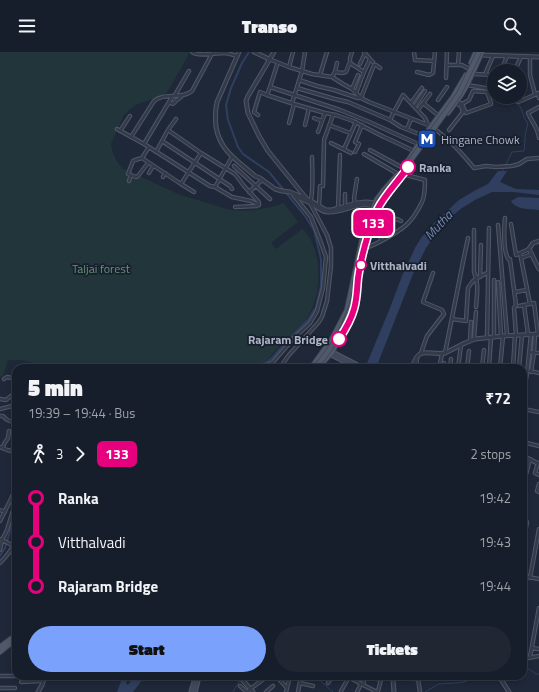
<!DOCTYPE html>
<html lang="en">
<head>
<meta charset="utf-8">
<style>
  :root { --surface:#171e2b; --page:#202733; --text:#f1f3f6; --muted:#9ea2a9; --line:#363c47; --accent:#7aa2fd }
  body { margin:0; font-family:"Titillium Web",sans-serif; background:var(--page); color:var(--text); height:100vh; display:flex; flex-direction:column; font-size:15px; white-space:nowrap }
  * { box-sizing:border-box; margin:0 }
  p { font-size:13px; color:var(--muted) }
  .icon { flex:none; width:22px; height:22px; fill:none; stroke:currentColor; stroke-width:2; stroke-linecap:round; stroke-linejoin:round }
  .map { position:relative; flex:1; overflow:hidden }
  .drawer { position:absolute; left:12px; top:312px; width:515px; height:316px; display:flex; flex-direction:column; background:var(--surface); border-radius:12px; box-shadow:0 2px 6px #0003,0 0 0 1px var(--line) }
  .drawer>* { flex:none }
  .badge { padding:0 8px; border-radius:6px; font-size:14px; line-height:26px }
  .controls { position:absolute; left:487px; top:12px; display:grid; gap:8px }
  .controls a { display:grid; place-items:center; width:40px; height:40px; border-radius:50%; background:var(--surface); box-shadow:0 2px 6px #0003,0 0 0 1px var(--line); font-size:20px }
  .map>.badge { position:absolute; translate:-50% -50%; box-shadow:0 0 0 2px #fff }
  .legs { display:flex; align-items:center; gap:6px; height:44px; padding:0 16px; font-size:13px }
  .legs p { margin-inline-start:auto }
  .overview { display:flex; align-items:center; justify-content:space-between; height:68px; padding:0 16px }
  h1 { font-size:22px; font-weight:800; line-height:30px }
  .cta { display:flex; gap:8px; margin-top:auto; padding:8px 16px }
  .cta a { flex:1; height:46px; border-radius:24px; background:var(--accent); color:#111; font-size:16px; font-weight:800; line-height:46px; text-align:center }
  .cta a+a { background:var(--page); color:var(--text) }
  ul { padding:0 16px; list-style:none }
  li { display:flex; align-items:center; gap:14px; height:44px; font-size:15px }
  li i { display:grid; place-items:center; width:6px; height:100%; margin:0 5px; background:currentColor }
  li i::after { content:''; width:10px; height:10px; margin:-5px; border:3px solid; border-radius:50%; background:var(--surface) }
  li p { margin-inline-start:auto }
  li:first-child i { background:linear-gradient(#0000 50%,currentColor 0) }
  li:last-child i { background:linear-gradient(currentColor 50%,#0000 0) }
  header { display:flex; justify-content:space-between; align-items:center; height:52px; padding:0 16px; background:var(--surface); font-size:18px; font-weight:800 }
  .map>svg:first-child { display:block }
  .green { fill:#21353a }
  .water { fill:#303f5f }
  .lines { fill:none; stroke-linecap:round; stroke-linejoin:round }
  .stream { stroke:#303f5f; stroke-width:1 }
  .canal { stroke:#303f5f; stroke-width:2 }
  .minor-casing { stroke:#505767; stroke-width:4.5 }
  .tertiary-casing { stroke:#505767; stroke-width:5 }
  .secondary-casing { stroke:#505767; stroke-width:5.5 }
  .primary-casing { stroke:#3c4353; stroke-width:6 }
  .minor { stroke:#333a49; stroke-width:2.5 }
  .tertiary { stroke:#333a49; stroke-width:3 }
  .secondary { stroke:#40495c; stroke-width:3.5 }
  .primary { stroke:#505969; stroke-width:4.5 }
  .primary-bridge-casing { stroke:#3c4353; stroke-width:6; stroke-linecap:butt }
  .primary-bridge { stroke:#505969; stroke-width:4.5 }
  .line-1-casing { stroke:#fff; stroke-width:9 }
  .line-1 { stroke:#e6007e; stroke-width:6 }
  .stop-1-dot { fill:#fff; stroke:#e6007e; stroke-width:2 }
  .labels { text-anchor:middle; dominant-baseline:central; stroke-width:3.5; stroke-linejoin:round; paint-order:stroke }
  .poi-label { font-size:12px; fill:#adb4c6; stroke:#181f2d; text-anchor:start }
  .stop-label { font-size:12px; font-weight:bold; fill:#adb4c6; stroke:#181f2d; text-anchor:start }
  .park-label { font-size:12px; fill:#639774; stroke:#181f2d }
  .water-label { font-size:13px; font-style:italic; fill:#7488b0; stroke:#181f2d }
</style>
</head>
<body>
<header><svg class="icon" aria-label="menu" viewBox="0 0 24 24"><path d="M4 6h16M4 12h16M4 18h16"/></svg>Transo<svg class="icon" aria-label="search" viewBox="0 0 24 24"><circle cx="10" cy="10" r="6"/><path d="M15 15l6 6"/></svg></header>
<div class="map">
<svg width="539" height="640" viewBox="0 0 539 640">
  <rect width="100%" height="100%" fill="#1f2839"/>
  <path class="green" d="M0 0H189L187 6 167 41 161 44 135 53 124 63 111 92 113 101 116 108 122 116 178 142 227 157C244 161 268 157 284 151L298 170 271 191 276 197 302 177C305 180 308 183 310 186 323 210 321 245 306 268 300 278 288 285 280 294 275 298 271 305 266 309 262 312 256 314 252 316H80L70 313 66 316H39L30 310 22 308H8L3 324 0 325Z"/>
  <path class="water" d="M498 119H507L500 130 516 137 539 138V143L513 140H492L475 148 462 156 452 164 441 175 426 196 413 222 378 311 375 316H365L390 256 402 224 415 196 421 186 436 169 459 148 474 139 488 132Z
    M518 145 539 146V158C529 157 516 158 511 149Z
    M123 624H129L126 631 128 633 134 624H145L133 640H117Z"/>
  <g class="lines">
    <path class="stream" d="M502 120 512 100 524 99C525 95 524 93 525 89 525 83 526 77 528 72L524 65 521 56 513 45
      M523 613 536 622H539
      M315 624 333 640
      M233 640 240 628
      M425 640 439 632 455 631 464 630 471 627 482 626 491 624"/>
    <path class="canal" d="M249 0 242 11 231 36 226 53 228 68 238 95 243 102 269 120 305 164 314 178 321 207V234L316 255 308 268 288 288 273 305 267 310 252 316
      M0 504 5 496 16 459"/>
    <g class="minor-casing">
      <path id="minor" d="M192 0C198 5 217 1 224 1 229 1 233 3 237 4
        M414 0 415 8 434 9
        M530 5V23L535 42
        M269 7 289 15 302 19 312 22 332 25 343 32 352 37 361 46 369 50 428 73C446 83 461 100 474 116L486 114 496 115 512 114 519 112 527 107 539 106
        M370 7 373 10
        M350 11 364 20
        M360 12 365 1
        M447 13H462L469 17
        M458 13 459 0
        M289 15 293 0
        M515 18 521 5
        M501 19 507 4
        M335 20 342 21 346 20 350 10V6L352 0
        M417 20 429 23 433 21 435 0
        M486 20 493 4
        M473 22H475L494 23
        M320 23 327 0
        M332 25 335 20 337 11
        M446 26 447 0
        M299 28 317 34 334 38 358 46H361L374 13H376L380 16
        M467 33 491 37
        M270 35 340 58 367 69 418 92
        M297 36 335 47 348 50 390 68 394 60 403 43 425 66 428 73
        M352 37 358 23
        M356 41 364 20 370 7 364 0
        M538 41 539 46
        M520 42 521 48
        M175 43 189 19
        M267 43 270 35 277 13
        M438 48 447 35
        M457 49 462 52 466 61 491 52V51L487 40 473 39 469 48 462 52
        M169 50 173 52 177 48 181 45
        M518 50 539 41
        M292 51 302 19 305 0
        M411 51 422 36
        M423 51 439 64
        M415 54 425 39
        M539 55 528 61C532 71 538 75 539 86
        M418 58 430 42
        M258 63 254 60 260 40 267 43 294 52 325 61 336 63 353 69 384 85 393 89 414 99
        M314 66 322 69
        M176 67 168 78 201 101 235 122 244 134 258 149 259 151 258 153 257 154 235 155
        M390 68 401 75 424 84
        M289 71 294 52
        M305 73 309 56
        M329 73 350 81
        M117 77 144 92 210 134 215 135 232 145 251 149 259 153
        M407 77 411 67
        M449 78 463 60 461 54 456 51
        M120 79 130 64
        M318 80 325 61
        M131 85 154 49C164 40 181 48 192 39L213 0
        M324 88 333 63
        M162 89 230 134 232 137
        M331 91 351 101
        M144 92 172 45
        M344 97 356 70
        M370 98 403 116
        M156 100 168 78
        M355 100 359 92 355 90 362 73
        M364 102 398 122
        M142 106 149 95
        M148 111 138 124 136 125 128 122 133 109 135 108 142 106 181 132 201 101
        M234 114 270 147
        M149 121 153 114
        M163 125 165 121
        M129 129 131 123
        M181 132 194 140
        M215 135 232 105
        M249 140 261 129
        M355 152 354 146 357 127
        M319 154 320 134H323L324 90
        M345 156V142
        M338 157 340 103
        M379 164 387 168
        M505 166C504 176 503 201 509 208
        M380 170 379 176 381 189
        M511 172 516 203 529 197
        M498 173 507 283
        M389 176 390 184
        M474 178V220C479 231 477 243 476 255
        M385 187C384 179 383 173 388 167L393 168 397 167 401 169
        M365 196C376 193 403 178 410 169 415 164 419 156 422 150 425 144 425 135 425 128L406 123 404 121
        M520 201 530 252
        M521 206 532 202
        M510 207 516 253 514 256 516 283
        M480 225 481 193
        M494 228V285
        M498 230 501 284
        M515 240 527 238
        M524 253 528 282
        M519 254 534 251 538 282
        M452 267 466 269 468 236 473 229 477 226 487 221
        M487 286 489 176
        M474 287 476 260
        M470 289 471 270
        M529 300 539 301
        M421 301 427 284 444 262 442 258 423 250 433 221
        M445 301 463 210 468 186
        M262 316 273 310 294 286 310 271 317 259 323 236 326 205 320 188 311 165 295 145
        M280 316 288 304 318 271 322 265 327 249 331 214V196L327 183 310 151C314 141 312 116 312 105
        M439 316 442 302
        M443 316 444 311
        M450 316 451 307
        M458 316 461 293
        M467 316 469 299
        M482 316 484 298
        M489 316 491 285
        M500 316 503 284
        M513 316 515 283
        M519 316 522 283
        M530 319 539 321
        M531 320 534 301 535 282
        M15 321 16 323
        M4 327 7 325 12 326 16 333
        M523 341 527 322 531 282
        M0 347 6 348 16 340
        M0 357 12 354 16 351
        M523 357 539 360
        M0 364H3C7 369 10 370 16 369
        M523 371 525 364
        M527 391 539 394
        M0 395 7 398 16 400
        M3 396 4 392 8 386 9 379
        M538 411 535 421 539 423
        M539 432 537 439 539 440
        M523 434 530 407
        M523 457H526
        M0 458 5 460
        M0 469 12 445 16 434
        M0 487 16 495
        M523 491 527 470
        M0 498 2 488 7 478 16 449
        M0 511C7 504 13 497 16 487
        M523 524 539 527
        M530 526 539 477
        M532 596 539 597
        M530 605 539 556
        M523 607 539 604
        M15 613 16 612
        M15 619H16
        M0 624H15
        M228 624H229
        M276 624 287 636
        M346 624 377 640 378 639 382 624
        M366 624 381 628
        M445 624V627L455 625
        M32 626V624
        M418 627 420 640
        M21 630 43 629
        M300 631 313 634
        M328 631 333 624
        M363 633 365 624
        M240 634 247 640
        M0 636H15
        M341 639 349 625
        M248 640 250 637 268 624
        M266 640 273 634
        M286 640 290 624
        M298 640 301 624
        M357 640 361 632"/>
    </g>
    <g class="tertiary-casing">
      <path id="tertiary" d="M239 0 217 50C215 59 215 66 216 75 220 99 238 109 255 124L260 126 275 137 282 139 290 140 311 149 324 157 327 158H332C344 155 365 146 376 152
        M254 0 269 7
        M274 0 248 44 246 49 248 61 259 84 268 99 310 151
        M479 3 539 5
        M294 144C300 146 306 149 312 152 317 155 322 160 328 160 343 161 358 149 372 154L373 156
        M539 189 533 191 529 197 539 217
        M412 316C419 292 428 304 445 301L465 291 475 287 503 284 539 282
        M415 316 417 306
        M523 404 539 412
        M239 624 253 640
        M392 624 393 628 394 640
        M395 624 418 627 425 624
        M428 624H435
        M499 624 509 640
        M38 640 42 633 45 624"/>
    </g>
    <g class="secondary-casing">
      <path id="secondary" d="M330 299 363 316
        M328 301 357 316
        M191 640 196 624
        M195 640 199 624"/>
    </g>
    <g class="primary-casing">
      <path id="primary" d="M471 11 476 0
        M448 61 461 43 467 33 482 0
        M404 115 424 84 453 45 466 23
        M376 162 386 143 402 124
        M365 194 373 171
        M311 316 332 287 347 258 362 188 373 156 377 147 383 139 398 122
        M318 316 332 300 351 265 354 257 358 242 359 225
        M0 595 16 583
        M0 600 16 587"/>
    </g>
    <use href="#minor" class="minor"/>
    <use href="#tertiary" class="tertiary"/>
    <use href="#secondary" class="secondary"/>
    <use href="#primary" class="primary"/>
    <g class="primary-bridge-casing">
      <path id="primary-bridge" d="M355 232 365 187 378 150 386 139 400 123 459 42 479 0
        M315 316C334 294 349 269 355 240"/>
    </g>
    <use href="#primary-bridge" class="primary-bridge"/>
  </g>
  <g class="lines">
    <g class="line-1-casing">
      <path id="line-1" d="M339 287C345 278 351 268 354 257 357 247 357 237 358 226 361 205 369 178 377 158 385 142 398 130 408 115"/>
    </g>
    <use href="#line-1" class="line-1"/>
  </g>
  <defs>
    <g id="metro-square" transform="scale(1)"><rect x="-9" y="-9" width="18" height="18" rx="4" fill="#1a4fb4" stroke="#181f2d"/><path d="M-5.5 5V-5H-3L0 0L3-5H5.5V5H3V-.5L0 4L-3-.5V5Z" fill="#fff"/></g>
  </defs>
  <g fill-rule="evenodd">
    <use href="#metro-square" x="427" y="87"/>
  </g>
  <g class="stop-1-dot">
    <circle cx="408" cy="115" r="7"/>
    <circle cx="361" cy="213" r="5"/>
    <circle cx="339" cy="287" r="7"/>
  </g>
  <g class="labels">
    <g class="poi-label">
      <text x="441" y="87">Hingane Chowk</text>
    </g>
    <g class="stop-label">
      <text x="419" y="115">Ranka</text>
      <text x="370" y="213">Vitthalvadi</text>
      <text x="328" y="287" text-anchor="end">Rajaram Bridge</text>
    </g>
    <g class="park-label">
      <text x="101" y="216">Taljai forest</text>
    </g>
    <g class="water-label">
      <text transform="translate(438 173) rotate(-47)">Mutha</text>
    </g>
  </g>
</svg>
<div class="controls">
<a><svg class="icon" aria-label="layers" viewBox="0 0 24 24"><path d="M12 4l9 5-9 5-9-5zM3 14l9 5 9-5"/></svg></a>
</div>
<b class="badge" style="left:373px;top:171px;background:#e6007e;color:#fff">133</b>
<section class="drawer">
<div class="overview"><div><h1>5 min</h1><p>19:39 – 19:44 · Bus</p></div><b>₹72</b></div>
<div class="legs"><svg class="icon" aria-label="walk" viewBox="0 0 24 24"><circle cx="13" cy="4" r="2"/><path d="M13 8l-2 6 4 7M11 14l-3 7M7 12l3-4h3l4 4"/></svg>3<svg class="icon" aria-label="forward" viewBox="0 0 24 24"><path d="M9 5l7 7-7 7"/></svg><b class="badge" style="background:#e6007e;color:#fff">133</b><p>2 stops</p></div>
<ul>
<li><i style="color:#e6007e"></i><b>Ranka</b><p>19:42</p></li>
<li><i style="color:#e6007e"></i><span>Vitthalvadi</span><p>19:43</p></li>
<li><i style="color:#e6007e"></i><b>Rajaram Bridge</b><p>19:44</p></li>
</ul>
<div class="cta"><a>Start</a><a>Tickets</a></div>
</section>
</div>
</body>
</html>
